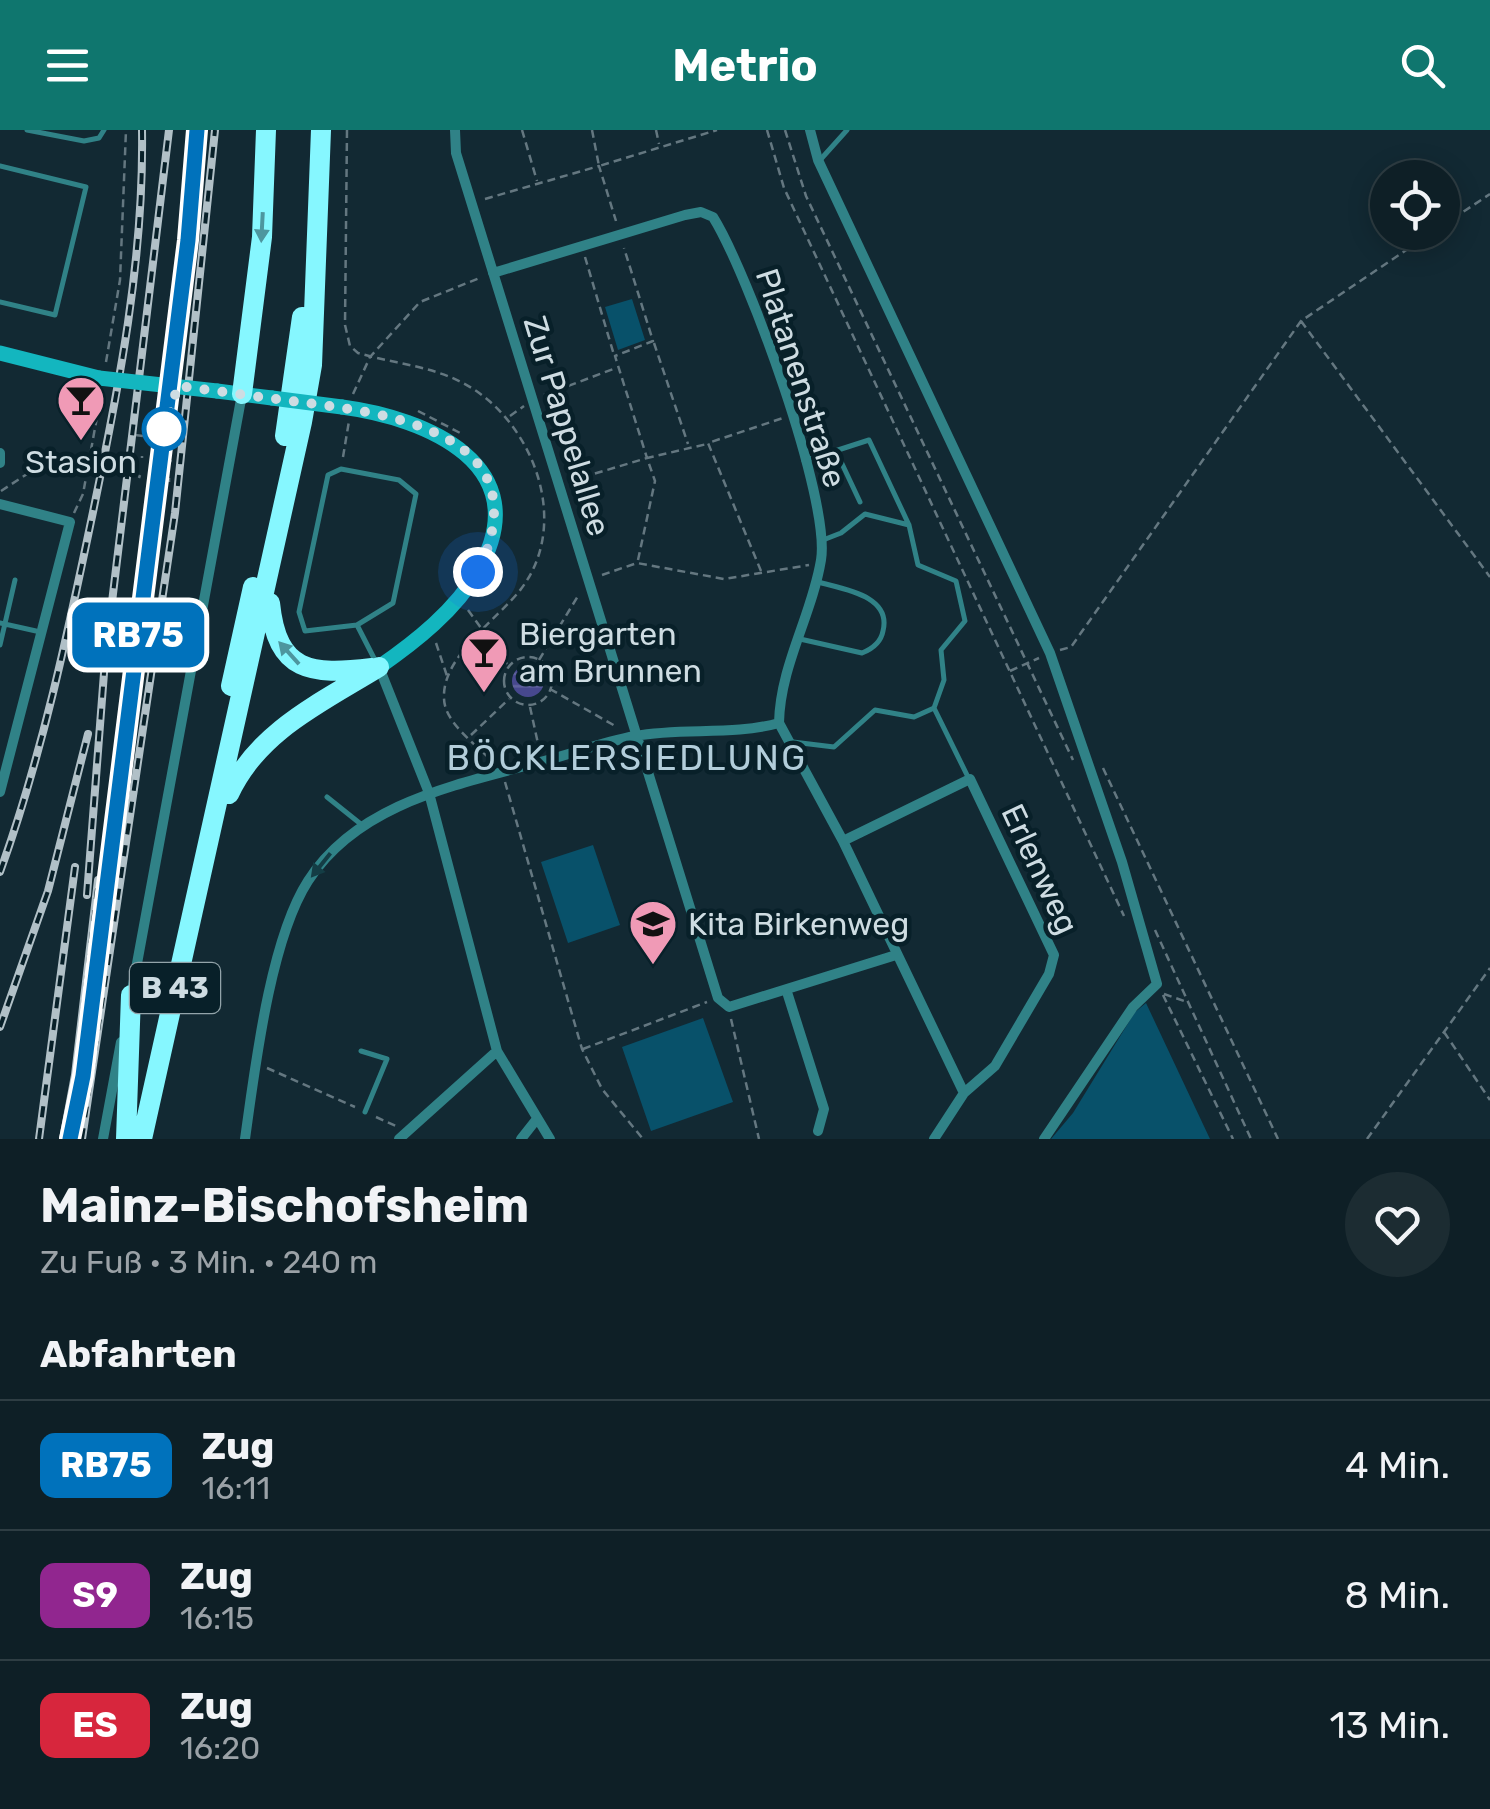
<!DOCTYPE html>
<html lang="de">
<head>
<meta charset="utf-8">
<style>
  :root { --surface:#0e1f26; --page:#1c2c32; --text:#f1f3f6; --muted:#9ba2a7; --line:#2e3d43; --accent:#0f766e }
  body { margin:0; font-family:Rubik,sans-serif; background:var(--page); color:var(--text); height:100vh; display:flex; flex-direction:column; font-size:38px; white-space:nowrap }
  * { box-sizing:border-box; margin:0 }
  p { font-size:32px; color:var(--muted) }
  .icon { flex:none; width:55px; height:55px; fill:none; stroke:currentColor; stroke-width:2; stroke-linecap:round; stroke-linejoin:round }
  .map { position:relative; height:1009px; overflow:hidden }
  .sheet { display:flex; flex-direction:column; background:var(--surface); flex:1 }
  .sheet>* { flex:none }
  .badge { padding:0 20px; border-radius:15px; font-size:35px; line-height:65px }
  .controls { position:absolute; left:1370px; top:30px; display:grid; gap:20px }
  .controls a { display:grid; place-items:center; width:90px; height:90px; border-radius:50%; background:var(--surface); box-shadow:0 5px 25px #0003,0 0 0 2px var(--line); font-size:50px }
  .you { position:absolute; width:50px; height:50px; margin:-25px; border:8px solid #fff; border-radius:50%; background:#1a73e8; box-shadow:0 0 0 15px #1a73e833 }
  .map>.badge { position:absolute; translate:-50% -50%; box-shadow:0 0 0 5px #fff }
  h2 { padding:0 40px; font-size:38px; line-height:90px }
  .round { display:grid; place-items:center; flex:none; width:105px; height:105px; border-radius:52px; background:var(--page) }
  .head { display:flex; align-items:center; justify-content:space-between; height:170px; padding:0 40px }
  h1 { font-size:48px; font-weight:700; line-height:75px }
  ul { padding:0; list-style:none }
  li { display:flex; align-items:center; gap:30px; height:130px; padding:0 40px; border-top:2px solid var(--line) }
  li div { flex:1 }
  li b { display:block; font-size:38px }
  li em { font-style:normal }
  li .badge { min-width:110px; font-weight:700; text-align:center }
  header { display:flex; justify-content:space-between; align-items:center; height:130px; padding:0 40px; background:var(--accent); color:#fff; font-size:45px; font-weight:700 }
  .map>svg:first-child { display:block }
  .green { fill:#08516a }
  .water { fill:url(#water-rules) }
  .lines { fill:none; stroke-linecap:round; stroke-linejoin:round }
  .path { stroke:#647780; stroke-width:2.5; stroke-dasharray:8 5; stroke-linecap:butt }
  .lane { stroke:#308287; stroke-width:5 }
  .street { stroke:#308287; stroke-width:10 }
  .secondary { stroke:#13b6bf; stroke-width:15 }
  .highway { stroke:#86f7ff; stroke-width:20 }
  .rail-casing { stroke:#b1c0c7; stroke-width:8 }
  .rail { stroke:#082029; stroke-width:4; stroke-dasharray:11; stroke-linecap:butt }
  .secondary-bridge { stroke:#13b6bf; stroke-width:15 }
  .oneway { fill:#4d969f }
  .oneway2 { fill:#143d45 }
  .line-casing { stroke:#fff; stroke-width:22 }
  .line { stroke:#0072bc; stroke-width:15 }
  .walk { stroke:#cedce2; stroke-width:10; stroke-dasharray:0 18 }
  .stop-dot { fill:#fff; stroke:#0072bc; stroke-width:5 }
  .labels { text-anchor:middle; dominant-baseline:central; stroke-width:9; stroke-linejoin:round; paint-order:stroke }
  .shield { fill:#082029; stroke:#93a4aa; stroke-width:2.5 }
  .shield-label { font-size:30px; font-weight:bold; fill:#cedce2 }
  .street-label { font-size:32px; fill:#cedce2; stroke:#082029 }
  .poi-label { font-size:32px; fill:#cedce2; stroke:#082029; text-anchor:start }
  .neighbourhood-label { font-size:35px; letter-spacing:2.5px; fill:#b2cdda; stroke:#082029 }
</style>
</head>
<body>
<header><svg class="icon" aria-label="menu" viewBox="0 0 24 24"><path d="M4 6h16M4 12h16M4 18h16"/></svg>Metrio<svg class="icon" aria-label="search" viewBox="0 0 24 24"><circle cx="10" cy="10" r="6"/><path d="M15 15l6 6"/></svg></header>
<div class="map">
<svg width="1490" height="1009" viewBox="0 0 1490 1009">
  <defs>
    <pattern id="water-rules" width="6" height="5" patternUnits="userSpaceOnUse" patternTransform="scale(2.5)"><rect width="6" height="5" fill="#47488e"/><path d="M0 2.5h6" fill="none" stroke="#60629e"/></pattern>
  </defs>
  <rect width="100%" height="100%" fill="#122933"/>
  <path class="green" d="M632 169 645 210 618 220 605 177Z
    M593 715 620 795 568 813 541 732Z
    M1146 873 1210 1009H1051L1073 983 1135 882Z
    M703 888 733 972 651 1001 622 917Z"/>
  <path class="water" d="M512 551a16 16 0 1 1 32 0a16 16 0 1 1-32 0Z"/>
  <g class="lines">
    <path class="path" d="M347 0 345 195 350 216 358 223C392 233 430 236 461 252 531 287 573 391 521 459 498 489 442 526 444 568 444 593 478 616 494 633
      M522 0 537 51
      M592 0 599 36 717 0
      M656 0 659 14
      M767 0 784 58 1124 786
      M785 0 806 66 1073 630
      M485 69 599 36 616 91
      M1442 96 1490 64
      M585 127 614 225
      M1301 191 1490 447
      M654 213 688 314
      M106 232 120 150 126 0
      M353 264 370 227 420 172 482 147
      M544 265 616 238
      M418 281 464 305
      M510 286 524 276
      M135 305 152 307
      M167 310 180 311
      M343 327 349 291
      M142 328V326
      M170 332 171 330
      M139 348 140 345
      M570 351 647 328 615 226 653 211 624 118
      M169 352V348
      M1 361 44 333 61 332
      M74 383 83 364 101 265
      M638 430 655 351 647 328 707 314
      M761 441 708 313 783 288
      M602 445 637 433 724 449 809 435
      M468 480 507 534
      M436 513 447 546
      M1060 520 1071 517 1301 191 1433 102
      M504 551a24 24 0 1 1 48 0a24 24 0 1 1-48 0Z
      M539 530 578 466
      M1010 541 1039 528
      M550 559 617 597
      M530 577 539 618
      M471 605 509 569
      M1103 638 1278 1009
      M505 652 582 919 602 959 643 1009
      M1155 800 1251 1009
      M1164 864 1184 871
      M1163 865 1233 1009
      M731 889 759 1009
      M1444 902 1490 970
      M583 919 707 872
      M267 938 355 977
      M376 987 396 996
      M1367 1009 1490 838"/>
    <path class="lane" d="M27 0 84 11 99 8 104 0
      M821 29 847 0
      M0 36 86 57 55 185 0 172
      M836 321 860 372
      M341 339 399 350 416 364 393 473 357 495 305 501 299 482 328 345Z
      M823 410 841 403 865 384 909 395
      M0 493 36 501
      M357 495 377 534
      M800 509 862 523C872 519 881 512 883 501 892 465 842 459 818 452
      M0 515 15 450
      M934 578 968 647
      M793 612 834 617 875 580 914 587 934 578 944 550 941 520 965 491 956 451 918 435 909 395 869 310 804 331
      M327 667 362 695
      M361 921 387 929 365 982"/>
    <path class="street" d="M455 0 456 23 718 868 729 877 896 825
      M810 0 818 30 1050 523 1122 732 1157 854 1133 877 1044 1009
      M493 143 685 85 701 82 713 87C748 143 831 370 821 430 812 485 780 536 779 593
      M0 323V333
      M0 374 70 392 0 662
      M379 537 429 663 497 921 550 1009
      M779 593 843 711 964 963
      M843 711 970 649 1054 825 1049 844 995 936 964 963 934 1009
      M787 862 824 979 818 1001
      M131 866 242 264
      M103 1009 121 912
      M245 1009C255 938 270 810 308 751 358 673 456 655 540 632 571 624 603 612 635 606 683 597 732 606 779 593
      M399 1009 497 921
      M521 1009 536 990"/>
    <path class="secondary" d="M0 223 99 248
      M217 261 272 268
      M342 277C426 288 539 335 478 441 456 480 415 512 379 537"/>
    <path class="highway" d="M242 264 262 107 266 0
      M285 306 302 187
      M270 473C277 543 311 545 372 538
      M231 556 253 457
      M229 664C258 601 322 572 379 537
      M126 1009 131 865
      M142 1009 302 292 312 235 321 0"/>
    <g class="rail-casing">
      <path id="rail" d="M0 742C42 626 68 502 93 382 119 256 144 130 142 0
        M87 765 105 530 169 0
        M106 767 188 110 197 0
        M0 897 48 761 88 604
        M39 1009 75 737
        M63 1009 75 945 98 750
        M82 1009 175 383 215 0"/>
    </g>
    <use href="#rail" class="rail"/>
    <path class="secondary-bridge" d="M99 248 217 261
      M272 268 342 277"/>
  </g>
  <defs><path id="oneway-solid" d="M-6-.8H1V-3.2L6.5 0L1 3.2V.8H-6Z" transform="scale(2.5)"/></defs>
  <g class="oneway">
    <use href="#oneway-solid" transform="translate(262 97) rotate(93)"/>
    <use href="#oneway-solid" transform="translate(289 523) rotate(-132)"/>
  </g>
  <use class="oneway2" href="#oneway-solid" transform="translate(321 735) rotate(129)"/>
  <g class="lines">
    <g class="line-casing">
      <path id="line" d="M70 1009 83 946 188 110 197 0"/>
    </g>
    <use href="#line" class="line"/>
    <path class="walk" d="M164 299 178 256C218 261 259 267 299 272 395 284 543 304 478 442"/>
  </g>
  <defs>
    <g id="bar-pin" transform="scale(2.5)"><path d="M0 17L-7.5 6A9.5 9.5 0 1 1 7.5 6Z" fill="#f09ab6" stroke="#082029"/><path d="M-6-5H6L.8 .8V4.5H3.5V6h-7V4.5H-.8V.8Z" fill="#111"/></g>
    <g id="school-pin" transform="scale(2.5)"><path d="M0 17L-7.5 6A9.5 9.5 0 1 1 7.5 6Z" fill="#f09ab6" stroke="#082029"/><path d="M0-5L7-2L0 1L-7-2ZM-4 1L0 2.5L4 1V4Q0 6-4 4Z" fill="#111"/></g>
  </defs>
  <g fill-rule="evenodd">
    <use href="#bar-pin" x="81" y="270"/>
    <use href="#bar-pin" x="484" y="522"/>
    <use href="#school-pin" x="653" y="794"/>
  </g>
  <circle class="stop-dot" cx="164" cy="299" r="20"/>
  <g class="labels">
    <rect class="shield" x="130" y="833" width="90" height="50" rx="8"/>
    <g class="shield-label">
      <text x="175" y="858">B 43</text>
    </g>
    <g class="street-label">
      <text transform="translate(801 248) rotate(72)">Platanenstraße</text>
      <text transform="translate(567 296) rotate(73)">Zur Pappelallee</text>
      <text transform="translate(1040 739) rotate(65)">Erlenweg</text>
    </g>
    <g class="poi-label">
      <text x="81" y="332" text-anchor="middle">Stasion</text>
      <text x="519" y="504">Biergarten<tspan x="519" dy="37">am Brunnen</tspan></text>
      <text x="688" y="794">Kita Birkenweg</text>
    </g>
    <g class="neighbourhood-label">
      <text x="627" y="628">BÖCKLERSIEDLUNG</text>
    </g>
  </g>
</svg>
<div class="controls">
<a><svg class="icon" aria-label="locate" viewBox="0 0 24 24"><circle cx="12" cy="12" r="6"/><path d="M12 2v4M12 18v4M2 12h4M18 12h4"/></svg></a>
</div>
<div class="you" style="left:478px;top:442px"></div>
<b class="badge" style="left:138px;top:505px;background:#0072bc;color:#fff">RB75</b>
</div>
<section class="sheet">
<div class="head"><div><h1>Mainz-Bischofsheim</h1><p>Zu Fuß · 3 Min. · 240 m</p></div><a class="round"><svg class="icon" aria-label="heart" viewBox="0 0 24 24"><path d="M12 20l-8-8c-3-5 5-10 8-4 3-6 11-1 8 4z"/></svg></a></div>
<h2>Abfahrten</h2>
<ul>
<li><span class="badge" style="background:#0072bc;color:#fff">RB75</span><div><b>Zug</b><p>16:11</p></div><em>4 Min.</em></li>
<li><span class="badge" style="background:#91268f;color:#fff">S9</span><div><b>Zug</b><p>16:15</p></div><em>8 Min.</em></li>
<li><span class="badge" style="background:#d7263d;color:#fff">ES</span><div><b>Zug</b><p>16:20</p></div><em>13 Min.</em></li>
</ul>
</section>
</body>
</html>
